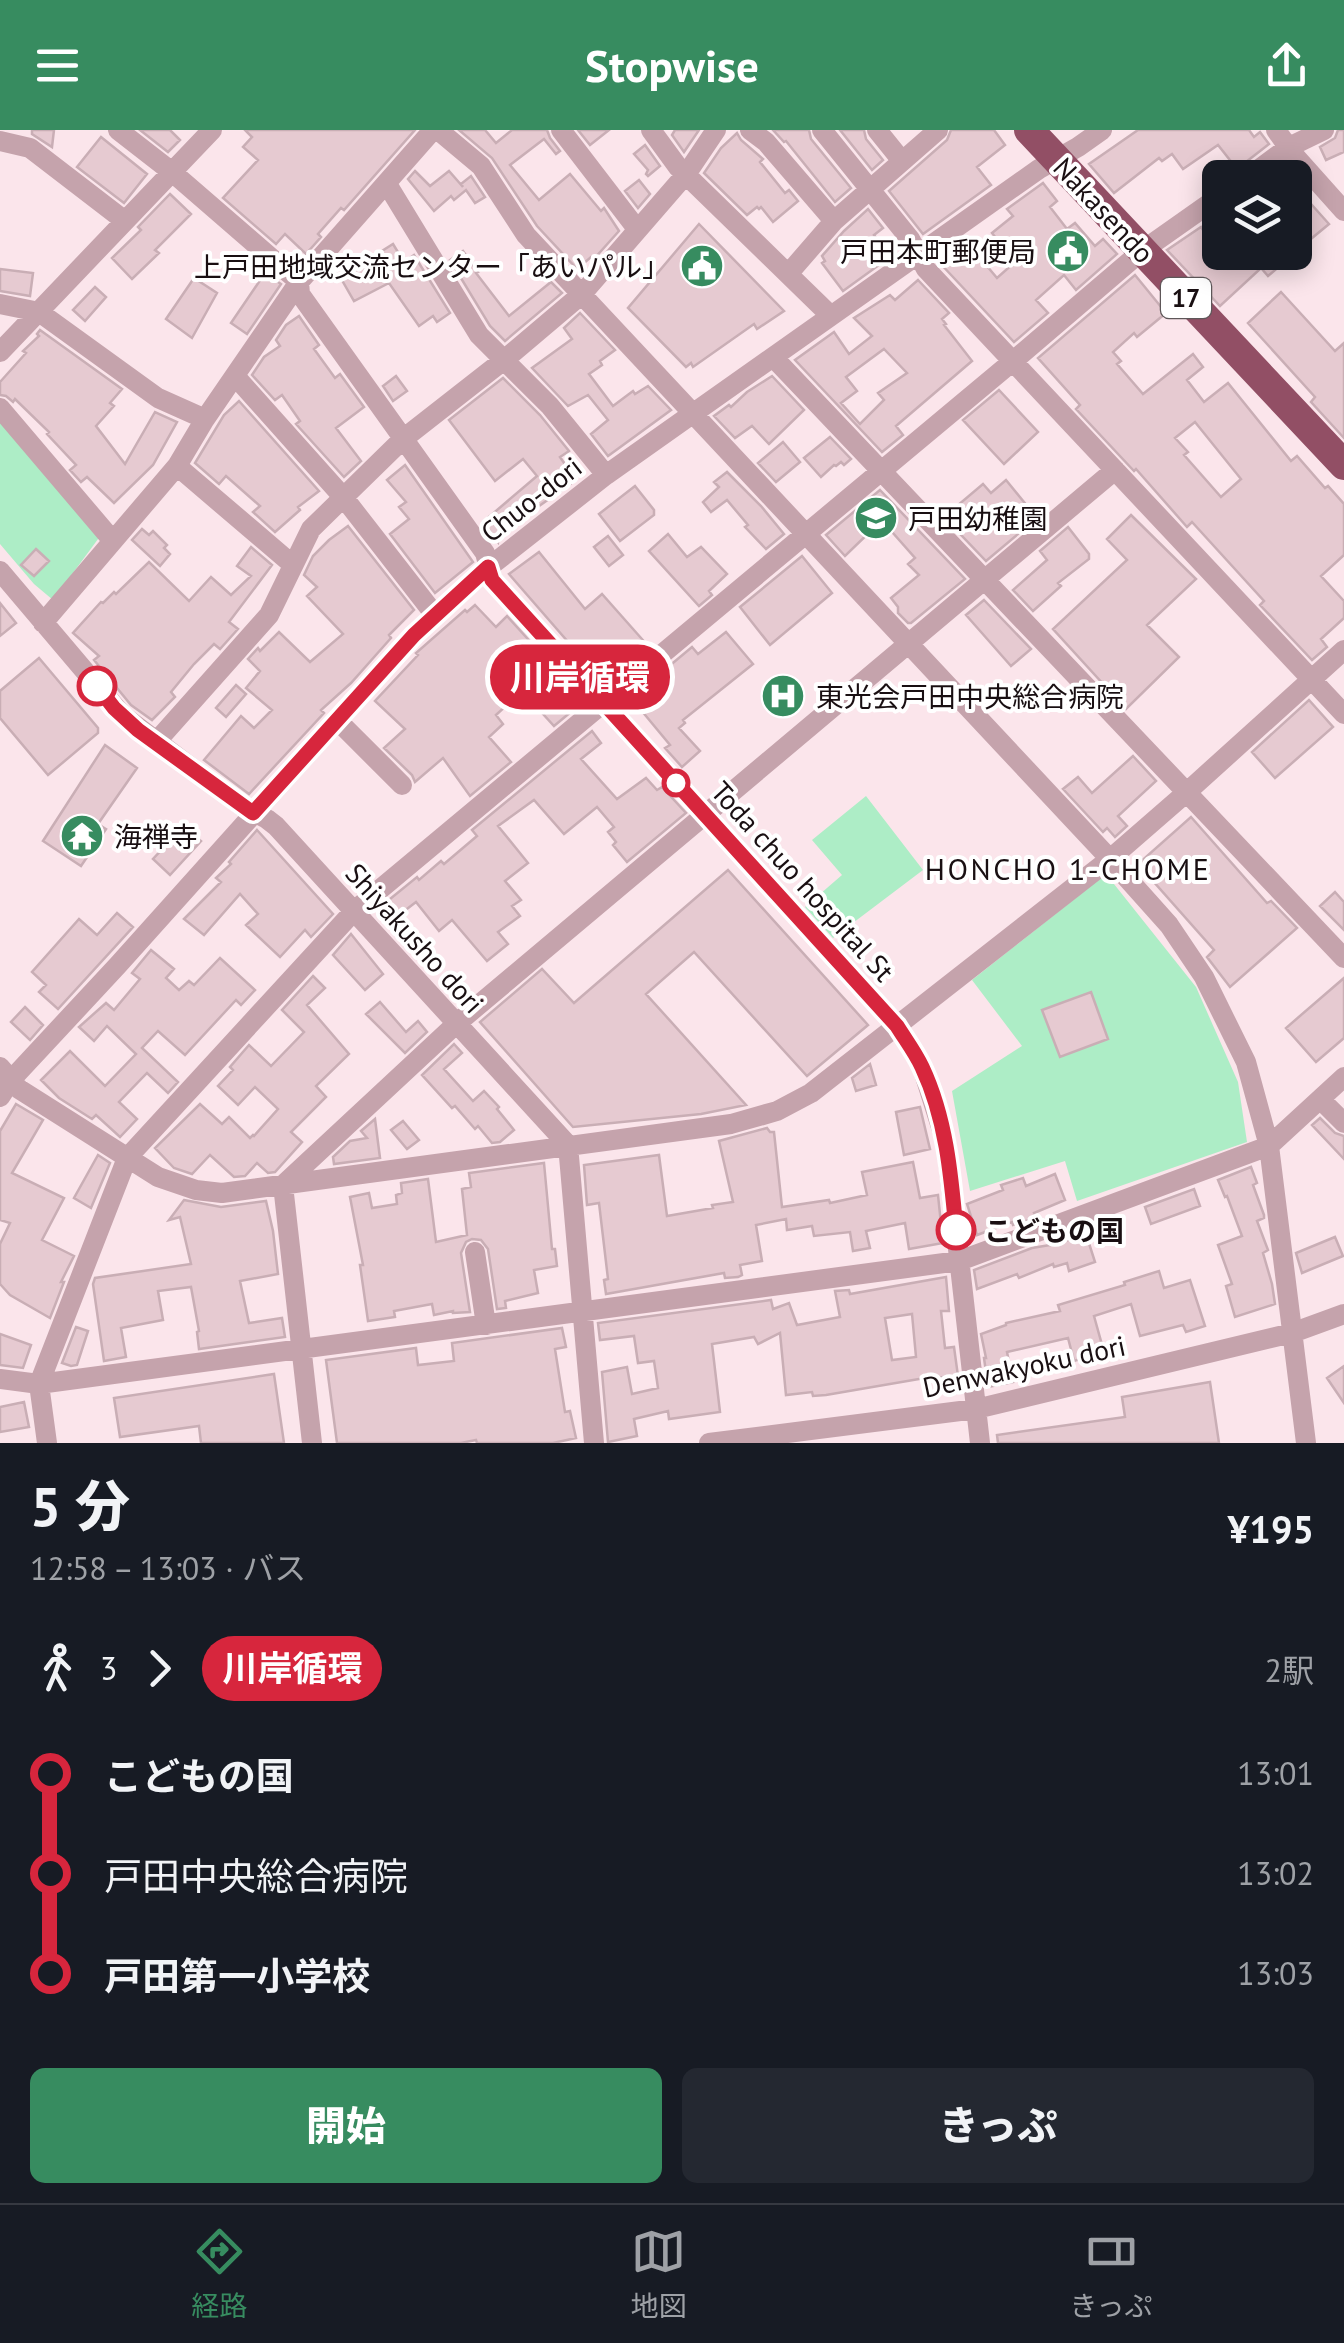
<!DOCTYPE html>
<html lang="ja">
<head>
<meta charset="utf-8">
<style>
  :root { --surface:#171b24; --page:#242831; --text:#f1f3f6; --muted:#9ea1a6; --line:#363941; --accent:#378c60 }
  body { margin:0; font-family:"PT Sans","Noto Sans JP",sans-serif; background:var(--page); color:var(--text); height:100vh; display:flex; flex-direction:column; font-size:38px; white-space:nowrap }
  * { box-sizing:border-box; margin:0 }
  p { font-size:32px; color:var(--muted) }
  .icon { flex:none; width:55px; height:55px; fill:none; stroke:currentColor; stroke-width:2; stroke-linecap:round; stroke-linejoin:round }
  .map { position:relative; height:1313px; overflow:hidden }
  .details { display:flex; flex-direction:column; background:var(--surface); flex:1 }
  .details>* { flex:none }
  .badge { padding:0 20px; border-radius:32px; font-size:35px; line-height:65px }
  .fabs { position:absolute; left:1202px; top:30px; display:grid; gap:20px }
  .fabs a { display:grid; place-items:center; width:110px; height:110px; border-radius:15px; background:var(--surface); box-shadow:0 5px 25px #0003; font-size:50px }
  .map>.badge { position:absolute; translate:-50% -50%; box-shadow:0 0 0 5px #fff }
  .legs { display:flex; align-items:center; gap:15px; height:110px; padding:0 30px; font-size:32px }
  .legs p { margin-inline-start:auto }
  .headline { display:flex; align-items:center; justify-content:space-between; height:170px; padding:0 30px }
  h1 { font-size:55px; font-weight:800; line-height:75px }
  .cta { display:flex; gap:20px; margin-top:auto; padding:20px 30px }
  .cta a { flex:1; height:115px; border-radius:15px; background:var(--accent); color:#fff; font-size:40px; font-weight:800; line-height:115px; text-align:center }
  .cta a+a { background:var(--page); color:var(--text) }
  ul { padding:0 30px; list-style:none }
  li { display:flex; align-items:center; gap:35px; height:100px; font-size:38px }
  li i { display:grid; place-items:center; width:15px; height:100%; margin:0 12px; background:currentColor }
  li i::after { content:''; width:25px; height:25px; margin:-12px; border:8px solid; border-radius:50%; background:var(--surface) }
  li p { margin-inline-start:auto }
  li:first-child i { background:linear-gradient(#0000 50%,currentColor 0) }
  li:last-child i { background:linear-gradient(currentColor 50%,#0000 0) }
  header { display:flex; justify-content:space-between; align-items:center; height:130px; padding:0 30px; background:var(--accent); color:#fff; font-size:45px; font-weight:800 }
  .menu { display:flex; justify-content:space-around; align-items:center; height:140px; border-top:2px solid var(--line); background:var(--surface); font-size:28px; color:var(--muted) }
  .menu a { display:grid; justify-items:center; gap:5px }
  .menu .selected { color:var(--accent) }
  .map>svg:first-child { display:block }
  .green { fill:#adedc6 }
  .building { fill:#e6cad1; stroke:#c9aeb5; stroke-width:2.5; fill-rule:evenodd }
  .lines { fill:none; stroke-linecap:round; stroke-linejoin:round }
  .minor { stroke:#c5a3ac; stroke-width:20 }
  .highway { stroke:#924f65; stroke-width:30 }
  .line-1-casing { stroke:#fff; stroke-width:22 }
  .line-1 { stroke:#d7263d; stroke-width:15 }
  .stop-1-dot { fill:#fff; stroke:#d7263d; stroke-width:5 }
  .labels { text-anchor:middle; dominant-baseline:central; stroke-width:8; stroke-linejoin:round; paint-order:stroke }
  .shield { fill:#fff; stroke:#5e5759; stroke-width:2.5 }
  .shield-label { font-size:25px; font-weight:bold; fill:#190f12 }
  .street-label { font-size:28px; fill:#190f12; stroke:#fff }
  .poi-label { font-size:28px; fill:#190f12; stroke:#fff; text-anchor:start }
  .stop-label { font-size:28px; font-weight:bold; fill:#190f12; stroke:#fff; text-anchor:start }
  .neighbourhood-label { font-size:30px; letter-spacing:2.5px; fill:#190f12; stroke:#fff }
</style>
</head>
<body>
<header><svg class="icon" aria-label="menu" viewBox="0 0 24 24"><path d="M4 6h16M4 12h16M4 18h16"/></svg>Stopwise<svg class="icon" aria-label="share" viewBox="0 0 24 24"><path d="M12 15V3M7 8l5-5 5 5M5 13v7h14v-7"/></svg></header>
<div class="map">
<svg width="1344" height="1313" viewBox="0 0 1344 1313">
  <rect width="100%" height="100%" fill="#fbe5eb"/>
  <path class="green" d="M0 286 101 405 53 470 34 454 0 414Z
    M866 666 923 740 833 808 805 777 842 745 812 710Z
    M1106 744 1196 857 1238 952 1247 1012 1077 1071 1065 1031 970 1061 952 961 1022 916 972 850Z"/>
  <path class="building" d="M32 0H54L52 17 32 4Z
    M140 0H170L180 10 168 22Z
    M245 0H415L344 80 341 78 318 104 321 107 306 124 285 104 276 114 223 68 258 30 243 17 252 7Z
    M459 0H485L496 13 512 0H547L550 8 560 21 556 24 544 9 510 35 539 70 570 44 601 81 604 78 619 101 593 130 591 127 577 139 537 96 492 28Z
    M578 0H609L590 15Z
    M675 0H699L684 22 672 5Z
    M773 0H809L811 9 851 58 835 72 786 11 784 12Z
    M840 0H864L866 9 883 30 872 40Z
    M951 0H994L1005 15 977 37 991 55 923 104 889 61 947 10Z
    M1138 0H1249L1254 7 1260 2 1269 14 1237 39 1218 15 1183 39 1172 24 1162 31 1159 28 1114 63 1089 34Z
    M1338 0H1344V22L1326 30 1320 17 1335 8Z
    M737 3 741 10 763 29 760 32 785 63 789 60 798 71 773 92 761 77 759 79 757 77 747 85 704 43 721 18Z
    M101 7 147 44 124 73 77 37Z
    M645 15 660 36 648 46 646 44 648 40 634 24Z
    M415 41 430 56 449 41 463 57 461 54 471 46 485 67 475 73 466 60 454 70 451 66 434 81 408 49Z
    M639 50 650 64 638 78 625 61Z
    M1043 53 1057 71 1050 77 1067 99 1075 93 1095 116 1103 109 1117 124 1076 160 1064 145 1036 170 1048 183 1014 212 938 131 965 110 997 148 1015 132 992 103 1013 86 1007 79Z
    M1295 56 1329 94 1295 122Z
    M170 64 191 84 155 120 159 123 132 149 112 128 141 100 138 97Z
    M868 79 883 98 874 105 890 127 843 161 822 133 825 131 822 126 844 101Z
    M699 94 784 181 757 199 754 194 693 237 691 233 686 237 628 178Z
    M1214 95 1220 102V122H1296L1268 146 1261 138 1220 176 1167 120 1201 97 1206 104Z
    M393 114 404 132 414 125 450 183 437 192 433 186 419 196 389 153 354 171 339 145 354 136 355 138Z
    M463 121 478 142 476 143 509 186 551 152 562 163 505 211 490 196 450 130Z
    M0 139 33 143 30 166 0 161Z
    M265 143 281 154 247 204 231 193Z
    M1135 145 1166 183 1137 207 1134 203 1113 222 1121 231 1117 234 1143 264 1193 224 1203 237 1187 250 1204 272 1228 253 1291 331 1297 326 1325 358 1328 356 1344 374V425L1321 446 1344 471V488L1321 509 1327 517 1312 530 1260 475 1264 471 1192 392 1187 397 1136 339 1134 341 1076 279 1080 275 1038 228ZM1195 292 1241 349 1221 367 1184 325 1188 322 1175 308Z
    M194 148 217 163 192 208 166 189Z
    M918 150 949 183 942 189 946 194 944 195 972 231 896 296 903 305 882 322 795 230 834 202 849 224 872 206 854 188 890 165 895 170ZM884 219 907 243 878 263 884 270 860 294 841 273 857 261 846 247Z
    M95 157 106 167 85 191 73 180Z
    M1281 162 1335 221 1344 213V308L1311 272 1315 267 1248 193Z
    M580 183 615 220 600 231 602 235 589 244 613 276 633 261 635 264 648 256 671 280 608 326 591 304 608 290 588 265 568 276 532 238 572 209 564 198Z
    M299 186 319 215 314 219 335 248 340 244 364 277 336 298 361 331 344 347 296 294 300 291 282 265 275 270 252 245 264 227 280 216 276 210 286 195Z
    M40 200 122 259 110 273 114 276 96 296 125 334 155 282 177 292 153 335 114 373 87 347 81 352 70 340 76 335 47 304 49 302 15 269 13 272 6 266 0 265V252L26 223 23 221 39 206 37 204Z
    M396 246 407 261 393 271 383 256Z
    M772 246 804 280 769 314 752 296 735 308 714 286 729 275 731 277 747 262Z
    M503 248 540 285 569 321 560 327 576 350 515 393 500 399 498 412 483 392 537 346 523 329 495 351 449 290Z
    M999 260 1038 302 1004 334 963 290Z
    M239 271 319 361 298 377 300 380 275 402 253 382 260 376 226 346 219 354 195 333 224 285Z
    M830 307 851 329 844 335 841 332 836 336 834 335 821 347 804 328Z
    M783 312 800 332 776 352 758 333Z
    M405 335 473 432 435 463 390 404 409 389 399 377 406 372 387 350Z
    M727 342 761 376 784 404 766 419 745 397 748 395 727 370 711 382 703 372 719 357 714 352Z
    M1006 350 1037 388 986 431 944 387 983 354 991 363Z
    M635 356 654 380V385L620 411 599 384Z
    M880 360 965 449 911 493H908L898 483V477L891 468 919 445 908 434 915 428 885 394 882 397 879 393 845 426 826 405Z
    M1131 385 1196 449 1147 495 1179 527 1126 579 1053 499 1127 430 1107 409Z
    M348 396 414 480 389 505 391 508 351 553 321 580 324 583 249 664 204 630 241 586 254 598 272 580 246 558 260 541 248 529 258 518 260 521 279 502 310 532 343 504 307 466 317 457 304 445 313 426 329 410Z
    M1068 397 1089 424V429L1058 453 1061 456 1033 481 1013 460 1047 430 1040 421Z
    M142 399 149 405 153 401 167 415 164 418 170 424 160 436 132 410Z
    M668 404 687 427 701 417 727 444 709 461 712 465 699 476 649 421Z
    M608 406 623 425 609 436 594 417Z
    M251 417 272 435 229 492 238 499 220 519 214 514 194 534 171 562 175 567 152 590 131 575 94 530 99 526 73 503 101 472 103 473 114 462 116 464 149 432 189 471 211 447 231 465 251 446 237 436Z
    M36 419 49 431 34 446 21 435Z
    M539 422 585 479 602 464 649 517 638 526 628 516 604 536 586 513 576 521 509 444Z
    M802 426 832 463 770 515 740 477Z
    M984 470 1031 519 1011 536 966 485Z
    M0 473 16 493 0 506Z
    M475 475 496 497 507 486 546 529 542 533 572 563 575 561 584 571 554 596 522 561 496 585 503 594 489 607 511 632 470 666 443 628 415 652 412 645 384 618 405 599 375 571 418 525 416 523 465 480 467 482Z
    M726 502 753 534 683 590 685 593 679 598 700 621 682 637 665 618 670 615 631 568 692 517 698 524Z
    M39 528 98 598V603L48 645 0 588V561Z
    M236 555 246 564 226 587 216 578Z
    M1309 570 1333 597 1275 648 1252 622Z
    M592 601 601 613 581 629 617 669 646 648 657 660 662 657 686 683 627 732 613 715 616 712 608 702 614 697 597 677 564 704 534 670 498 696 528 733 505 751 521 770 512 776 520 786 498 802 508 814 487 831 452 790 439 801 416 772 390 792 379 778 417 747 419 750 441 731 444 734 477 706 472 700Z
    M105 615 137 638 98 694 106 699 81 736 43 711Z
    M1133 626 1156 651 1118 686 1127 696 1115 707 1107 698 1103 702 1063 659 1078 647 1092 663Z
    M1191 687 1267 773 1271 771 1297 798 1230 857 1207 827 1214 820 1138 734Z
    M184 696 201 711 170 745 153 729Z
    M257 700 333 784 311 807 305 800 280 827 246 795 258 784 240 764 204 805 184 789 221 752 216 748 231 734 229 732Z
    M728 740 868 895 807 946 694 822 646 864 746 975 701 984 573 997 480 892 542 839 574 873Z
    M1335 762 1344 772V800L1320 776Z
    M117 783 133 797 58 879 39 862 46 855 32 842 79 789 97 805Z
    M351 804 383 844 365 860 333 825Z
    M151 820 174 839 166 848 179 860 189 851 194 855 220 828 255 860 241 875 236 870 185 925 158 901 142 918 178 952 168 963 147 943 119 972 137 989 120 1007 96 985 92 989 59 968 41 950 70 921 105 956 136 924 107 896 94 911 79 897 106 873 114 880 140 849 132 843Z
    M313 846 325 858 307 875 349 924 316 956 326 967 291 1002 302 1012 275 1042 268 1043 257 1033 245 1046 234 1047 210 1025 192 1044 174 1038 155 1018 200 974 222 994 229 987 250 1008 253 1005 254 1006 278 979 255 957 238 975 218 956 233 940 230 937 249 915 271 936 304 902 282 880Z
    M1344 848V908L1316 932 1286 898Z
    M1091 862 1108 909 1060 927 1042 880Z
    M380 872 406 902 418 891 427 902 405 923 366 884Z
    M25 877 43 895 30 910 11 892Z
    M454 914 462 923 444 939 473 971 484 961 499 977 497 979 514 1000 500 1012 492 1013 478 996 475 999 455 976 452 978 422 945Z
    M870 934 876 955 856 961 852 948Z
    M16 974 43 990 12 1043 64 1068 42 1110 74 1126 61 1152H64L50 1188 10 1165 0 1154V1114L10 1093 0 1090V1001Z
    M920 977 930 1019 904 1025 896 982Z
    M1320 988 1335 1003 1344 1006V1029L1312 995Z
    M375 989 380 1028 334 1034 333 1027 350 1011 367 1008 361 1001Z
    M403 991 419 1010 407 1019 391 1000Z
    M767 998 770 1002H774L782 1077 829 1070 830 1073 867 1065 862 1042 913 1032 920 1068 938 1065 943 1113 909 1119 905 1093 866 1101 870 1118 853 1121 850 1102 814 1106 812 1096 787 1100 786 1089 756 1095 762 1131 740 1135 742 1145 738 1147 725 1148 724 1143 606 1164 604 1150 608 1149 599 1073 587 1075 584 1035 659 1025 667 1086 713 1078 712 1075 733 1072 719 1011Z
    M98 1025 110 1033 91 1078 74 1068Z
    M544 1033 552 1119H555L557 1136 534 1140 538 1163 505 1171 506 1178 497 1179 488 1119 481 1110 472 1109 466 1112 461 1123 470 1182 453 1183V1181L434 1185 432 1174 394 1181 395 1187 368 1191 360 1135H363L350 1067 369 1063 372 1078 397 1074 396 1065 402 1063 401 1053 428 1049 436 1112 467 1105 462 1059 471 1057 469 1043Z
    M1251 1037 1257 1053 1253 1055 1264 1085V1088L1257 1091 1268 1120 1263 1123 1272 1154 1275 1174 1235 1187 1226 1156 1232 1154 1218 1115 1242 1106 1227 1066 1225 1067 1218 1050Z
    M1055 1044 1065 1070 1034 1083 1036 1088 1013 1095 1012 1092 977 1105 967 1074 1003 1060 1001 1055 1023 1048 1026 1056Z
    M1194 1059 1200 1076 1151 1094 1145 1077Z
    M184 1070 221 1077 266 1071 273 1101 278 1144 240 1151 249 1193 282 1188 285 1207 199 1219 197 1202 199 1201 191 1157 158 1161 163 1190 121 1198 126 1227 104 1231 93 1154 95 1148 191 1134 180 1087 169 1090Z
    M1086 1104 1095 1132 1069 1141 1067 1133 1054 1137 1053 1134 1019 1148 1017 1144 977 1159 974 1140 1032 1118 1056 1114Z
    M1335 1107 1343 1126 1302 1143 1296 1123Z
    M1159 1141 1164 1158 1190 1150 1205 1196 1186 1202 1183 1195 1140 1206 1131 1174 1094 1186 1104 1222 1074 1231 1068 1208 1007 1222 1013 1252 988 1257 984 1228H986L981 1204 1006 1195V1193L1060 1181 1058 1175 1125 1155 1124 1152Z
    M946 1147 949 1181H941L945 1218 954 1217 958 1246 919 1249 826 1265 813 1266 812 1262 786 1265 780 1203 758 1214 754 1207 712 1214 720 1282 669 1289 668 1281 634 1289 637 1306 608 1312 602 1242 627 1237 632 1264 658 1258 654 1231 638 1233 634 1206 600 1210 598 1193 771 1170 773 1179 789 1173 797 1195 840 1187 835 1161 849 1160 850 1164ZM912 1184 916 1227 892 1230 885 1188Z
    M76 1197 88 1201 77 1235 71 1236 62 1233Z
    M562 1198 566 1217 555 1219 565 1282 570 1281 576 1308 553 1313H477L476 1310 461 1313H337L326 1230 416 1218 418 1235 454 1231 452 1213Z
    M0 1204 31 1215 23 1238 0 1235Z
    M1344 1236V1273L1327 1248Z
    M274 1244 284 1313H201L199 1296 120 1307 114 1268Z
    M1210 1252 1219 1313H998L997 1305 1125 1287 1122 1267Z
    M24 1272 29 1297 0 1302V1277Z"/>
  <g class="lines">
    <path class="minor" d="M118 0 172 42 299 152 300 164 485 423 492 449 897 895 922 937 946 1013 980 1313
      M438 0 481 36 526 105 1110 729 1169 795 1204 847 1246 932 1269 1016 1306 1313
      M561 0 637 99
      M651 0 678 37 831 186
      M750 0 766 12 834 91
      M822 0 910 109 926 139 1344 584
      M877 0 902 31
      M1276 0 1293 24 1344 81
      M0 11 30 18 125 91
      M1247 48 1289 17 1324 0
      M387 54 479 205 550 276 606 345
      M789 143 834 91 938 0
      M0 174 39 182 158 268 205 289
      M0 222 212 0
      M773 227 1344 828
      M235 246 344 368 435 485
      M0 278 113 411
      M177 336 293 435
      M0 441 122 585 242 676 267 689 276 696 568 1015 594 1313
      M43 493 177 336 205 289 299 152 433 0
      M337 590 402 655
      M156 612 269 485 311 399 403 309 504 230 582 164 687 43 716 0
      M0 937 19 959 158 1047 196 1060 222 1063 731 994 777 981 811 963 1110 729 1187 662 1344 520
      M0 967 11 950 118 835 414 505 489 437 606 345 1039 39 1078 17 1102 0
      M1320 969 1344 993
      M475 1122 486 1195
      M0 1249 39 1254 959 1131 1269 1016 1344 947
      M47 1313 39 1254 127 1028 354 781 1012 232 1142 121 1220 66
      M312 1313 283 1055 456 894 1115 340
      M709 1313 976 1279 1292 1203 1344 1184"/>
    <path class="highway" d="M1029 0 1344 335"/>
  </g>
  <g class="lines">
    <g class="line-1-casing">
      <path id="line-1" d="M97 556 114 578 138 600 253 683 414 505 488 437 492 450 897 896C905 909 915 922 922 937 946 988 951 1044 956 1100"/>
    </g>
    <use href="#line-1" class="line-1"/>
  </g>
  <defs>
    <g id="civic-disc" transform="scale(2.25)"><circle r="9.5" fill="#378c60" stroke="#fff"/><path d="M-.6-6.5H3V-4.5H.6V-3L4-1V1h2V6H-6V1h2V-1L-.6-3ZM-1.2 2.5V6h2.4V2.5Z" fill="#fff"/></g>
    <g id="school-disc" transform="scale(2.25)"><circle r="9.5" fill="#378c60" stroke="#fff"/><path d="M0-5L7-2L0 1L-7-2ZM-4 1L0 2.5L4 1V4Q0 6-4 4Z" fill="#fff"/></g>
    <g id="hospital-disc" transform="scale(2.25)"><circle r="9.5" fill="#378c60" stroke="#fff"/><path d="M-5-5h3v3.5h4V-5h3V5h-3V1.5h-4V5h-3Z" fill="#fff"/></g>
    <g id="temple-disc" transform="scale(2.25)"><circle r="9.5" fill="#378c60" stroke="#fff"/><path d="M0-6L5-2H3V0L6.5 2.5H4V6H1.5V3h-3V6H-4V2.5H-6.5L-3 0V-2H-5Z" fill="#fff"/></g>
  </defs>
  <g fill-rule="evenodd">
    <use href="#civic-disc" x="1068" y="121"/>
    <use href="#civic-disc" x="702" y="136"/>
    <use href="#school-disc" x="876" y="388"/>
    <use href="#hospital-disc" x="783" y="566"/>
    <use href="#temple-disc" x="82" y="706"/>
  </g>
  <g class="stop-1-dot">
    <circle cx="97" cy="556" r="18"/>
    <circle cx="676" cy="653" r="12"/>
    <circle cx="956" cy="1100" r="18"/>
  </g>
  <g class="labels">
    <rect class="shield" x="1161" y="148" width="50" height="40" rx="8"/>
    <g class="shield-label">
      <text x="1186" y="168">17</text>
    </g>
    <g class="street-label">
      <text transform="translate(1104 80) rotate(47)">Nakasendo</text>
      <text transform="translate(531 369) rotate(-38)">Chuo-dori</text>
      <text transform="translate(803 751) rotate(48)">Toda chuo hospital St</text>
      <text transform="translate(415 808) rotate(48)">Shiyakusho dori</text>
      <text transform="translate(1024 1236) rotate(-12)">Denwakyoku dori</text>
    </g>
    <g class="poi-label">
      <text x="1036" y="121" text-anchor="end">戸田本町郵便局</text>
      <text x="670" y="136" text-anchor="end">上戸田地域交流センター「あいパル」</text>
      <text x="908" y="388">戸田幼稚園</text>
      <text x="816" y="566">東光会戸田中央総合病院</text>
      <text x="114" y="706">海禅寺</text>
    </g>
    <g class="stop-label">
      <text x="984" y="1100">こどもの国</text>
    </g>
    <g class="neighbourhood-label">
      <text x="1068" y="738">HONCHO 1-CHOME</text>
    </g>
  </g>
</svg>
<div class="fabs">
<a><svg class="icon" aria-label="layers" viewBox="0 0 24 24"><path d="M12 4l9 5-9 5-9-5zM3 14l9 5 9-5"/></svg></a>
</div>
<b class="badge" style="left:580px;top:547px;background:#d7263d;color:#fff">川岸循環</b>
</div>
<section class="details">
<div class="headline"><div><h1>5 分</h1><p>12:58 – 13:03 · バス</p></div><b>¥195</b></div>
<div class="legs"><svg class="icon" aria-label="walk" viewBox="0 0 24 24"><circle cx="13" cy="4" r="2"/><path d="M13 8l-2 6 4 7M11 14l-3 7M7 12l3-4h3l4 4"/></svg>3<svg class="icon" aria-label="forward" viewBox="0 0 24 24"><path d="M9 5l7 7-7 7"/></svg><b class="badge" style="background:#d7263d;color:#fff">川岸循環</b><p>2駅</p></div>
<ul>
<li><i style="color:#d7263d"></i><b>こどもの国</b><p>13:01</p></li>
<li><i style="color:#d7263d"></i><span>戸田中央総合病院</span><p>13:02</p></li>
<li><i style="color:#d7263d"></i><b>戸田第一小学校</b><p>13:03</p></li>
</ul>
<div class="cta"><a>開始</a><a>きっぷ</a></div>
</section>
<nav class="menu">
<a class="selected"><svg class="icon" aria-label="directions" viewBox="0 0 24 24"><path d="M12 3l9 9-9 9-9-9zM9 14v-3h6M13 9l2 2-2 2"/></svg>経路</a>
<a><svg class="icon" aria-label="map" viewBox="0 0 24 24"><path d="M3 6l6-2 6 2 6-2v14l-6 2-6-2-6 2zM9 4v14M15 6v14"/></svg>地図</a>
<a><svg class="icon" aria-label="tickets" viewBox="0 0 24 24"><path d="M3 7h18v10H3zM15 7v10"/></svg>きっぷ</a>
</nav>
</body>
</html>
